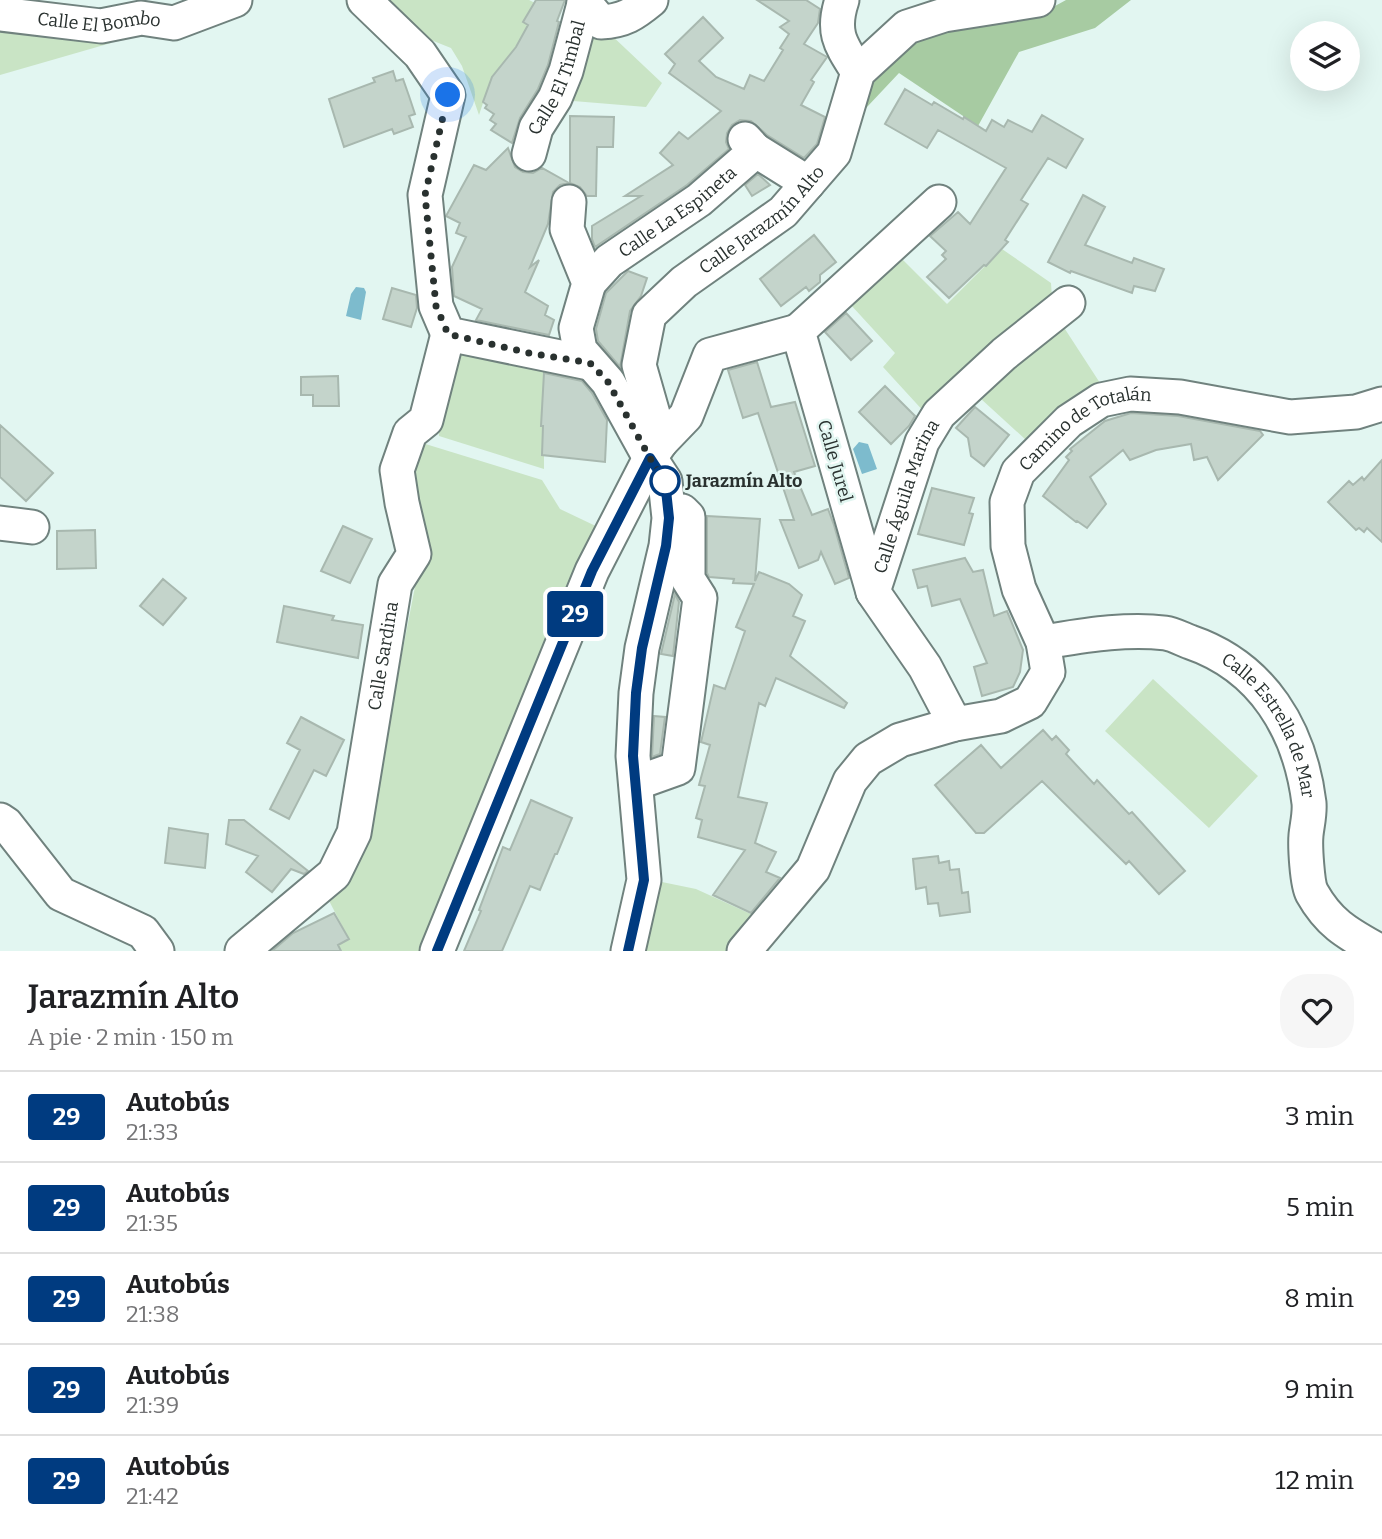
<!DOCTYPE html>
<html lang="es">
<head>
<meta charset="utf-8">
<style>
  :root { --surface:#fff; --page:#f6f6f6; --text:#202124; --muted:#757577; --line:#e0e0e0 }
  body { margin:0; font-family:Bitter,serif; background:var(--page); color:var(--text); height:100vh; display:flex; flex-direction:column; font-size:26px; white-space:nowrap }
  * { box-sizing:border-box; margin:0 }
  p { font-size:23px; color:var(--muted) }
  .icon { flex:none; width:38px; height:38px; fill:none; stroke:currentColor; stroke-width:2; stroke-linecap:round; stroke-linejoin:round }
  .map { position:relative; height:951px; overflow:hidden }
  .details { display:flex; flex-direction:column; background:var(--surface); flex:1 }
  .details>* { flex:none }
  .badge { padding:0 14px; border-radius:5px; font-size:24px; line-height:46px }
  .controls { position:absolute; left:1290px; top:21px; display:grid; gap:14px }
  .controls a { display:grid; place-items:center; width:70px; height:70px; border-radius:50%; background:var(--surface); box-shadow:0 7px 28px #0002; font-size:35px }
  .you { position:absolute; width:35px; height:35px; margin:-18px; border:5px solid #fff; border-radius:50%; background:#1a73e8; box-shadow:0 0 0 10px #1a73e833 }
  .map>.badge { position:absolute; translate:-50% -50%; box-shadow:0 0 0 4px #fff }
  .round { display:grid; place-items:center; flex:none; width:74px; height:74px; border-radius:28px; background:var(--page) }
  .overview { display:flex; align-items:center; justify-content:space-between; height:119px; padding:0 28px }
  h1 { font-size:33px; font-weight:600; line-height:52px }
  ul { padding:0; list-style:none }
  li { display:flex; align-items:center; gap:21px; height:91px; padding:0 28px; border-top:2px solid var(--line) }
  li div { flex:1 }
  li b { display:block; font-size:26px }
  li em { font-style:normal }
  li .badge { min-width:77px; font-weight:700; text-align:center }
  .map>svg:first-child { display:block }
  .green { fill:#c9e4c5 }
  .forest { fill:#a7cba2 }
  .water { fill:#7dbbcd }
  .building { fill:#c4d4cb; stroke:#a8b8af; stroke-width:2 }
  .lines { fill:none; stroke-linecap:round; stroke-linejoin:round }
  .minor-casing { stroke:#70827e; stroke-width:37 }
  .minor { stroke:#fff; stroke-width:33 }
  .line-casing { stroke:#fff; stroke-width:16 }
  .line { stroke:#003b80; stroke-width:10 }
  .walk { stroke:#29312f; stroke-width:7; stroke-dasharray:0 12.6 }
  .stop-dot { fill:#fff; stroke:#003b80; stroke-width:3.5 }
  .labels { text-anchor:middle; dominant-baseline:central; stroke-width:5; stroke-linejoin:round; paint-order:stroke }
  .street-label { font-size:18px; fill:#29312f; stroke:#e2f6f1 }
  .stop-label { font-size:18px; font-weight:bold; fill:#29312f; stroke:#e2f6f1; text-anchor:start }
</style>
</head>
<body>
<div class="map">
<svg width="1382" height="951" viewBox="0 0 1382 951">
  <rect width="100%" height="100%" fill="#e2f6f1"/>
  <path class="green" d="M380 0H529L535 3 523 22 528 25 517 46 490 82 479 115 462 66 451 48 431 40 391 13Z
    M0 22 111 43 0 75Z
    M586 29 608 32 662 83 646 107 561 100Z
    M1002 249 1051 283 1052 298 926 414 883 367 895 353 850 304 902 259 947 304Z
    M1063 326 1100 383 1063 407 1026 440 980 398 1020 354Z
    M451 342 472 356 503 362 545 363 541 426H544V469L439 436 437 403Z
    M419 442 542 480 560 509 602 529 582 562 420 951H341L338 945 349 939 326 895 374 798 420 561 408 501Z
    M1153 679 1258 776 1209 828 1105 731Z
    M657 881 696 889 753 915 730 951H644L654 913Z"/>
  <path class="forest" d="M1066 0H1131L1095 28 1019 52 978 126 899 73 851 124C854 114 857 103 861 94 873 71 922 34 946 30 986 22 1030 22 1066 0Z"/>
  <path class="water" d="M356 287 364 288 366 292 361 320 346 316 351 294Z
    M859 442 868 444 877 469 862 474 853 449Z"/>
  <path class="building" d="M536 0H565L557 21 559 22 548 65 538 89 520 118 512 143 491 130 496 124 490 120 494 114 485 108 487 105 483 102 492 77 516 47 528 25 523 22Z
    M757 0H806L820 9 818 23 804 44 827 57 811 80 814 82 801 105 825 117 817 144 804 158 767 135 751 121 740 120 732 125 727 133 726 142 729 149 687 185 595 247 592 239V226L641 196H625L673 165 660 153 679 132 688 139 721 111 669 73 675 64 665 54 703 17 723 38 699 61 716 77 744 89 750 75 764 81 783 50 780 48 789 34 780 27 789 21Z
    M393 71 396 81 403 79 409 96 415 114 409 116 413 127 394 134 392 129 344 147 329 99 375 82 373 78Z
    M905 89 932 105 934 102 963 119 964 117 986 131 992 120 1004 127 1008 120 1032 132 1042 115 1083 139 1066 168 1048 158 1021 200 1028 204 1005 240 1008 242 986 266 984 265 949 298 927 277 946 259 942 255 946 251 930 236 958 212 970 224 1006 168 938 130 927 148 885 124Z
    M570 116 614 117 613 147H597L596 196H587L580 187 570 183Z
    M508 148 515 167 523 172 533 173 542 168 569 183 560 185 553 192 548 224 530 267 539 260 525 292 548 306 545 315 554 320 549 335 476 320 482 309 454 296 452 267 466 237 456 233 460 223 446 216 474 165 486 170Z
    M758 174 770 185 752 196 745 185Z
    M1083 195 1105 207 1085 245 1132 263 1134 258 1164 269 1155 291 1134 286 1132 293 1071 271 1070 273 1048 262Z
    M814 235 836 262 820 275V282L809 291 806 287 781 306 760 279Z
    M628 271 647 278 641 296 630 311 620 367 598 341 596 329 606 293Z
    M392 288 416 295 417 308 411 327 383 319Z
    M846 313 872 341 851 360 825 332Z
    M757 362 771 407 795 402 815 466 794 472 812 515 828 509 834 525 849 578 835 584 821 552 818 560 799 568 780 520H794L758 413 743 418 728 370Z
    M544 373 582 381 592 393 607 420 605 462 542 455 543 426H541Z
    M338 376 339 406H313V395H301V377Z
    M885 386 915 416 909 426 891 444 859 412Z
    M975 407 1009 435 984 466 971 456 968 438 956 428Z
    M1131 413 1178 416 1260 431 1263 435 1218 480 1207 457 1194 460 1191 444 1156 450 1130 460 1123 450 1090 477 1106 504 1087 528 1077 521 1076 522 1043 496 1069 460 1066 457 1072 451 1070 449 1105 421Z
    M0 425 53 473 26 501 0 477Z
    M1382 460V542L1367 528 1364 532 1359 528 1356 530 1328 502 1349 481 1353 485 1362 477 1364 480Z
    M932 488 974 498 969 513 973 514 964 545 918 534Z
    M707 516 760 519 755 581 759 572 789 584 802 595 793 616 805 621 790 656 847 703 844 708 776 678 765 706 759 703 738 797 767 803 755 843 776 852 766 872 780 878 751 913 713 895 745 850 698 837 702 820 696 818 705 786 699 785 710 745 701 742 714 685 725 689 745 631 736 627 754 584 733 583 734 579 709 577 707 573Z
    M343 526 372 539 350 583 321 571Z
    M95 530 96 568 57 569V531Z
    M965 558 973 572 983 570 994 616 1007 611 1023 650 1020 672 1013 687 982 696 974 667 987 663 960 599 932 606 927 586 918 588 913 570Z
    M163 579 186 598 163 625 140 606Z
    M675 594 679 602 673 656 661 654Z
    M284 606 334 616 332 620 363 625 358 658 277 642Z
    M654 716 665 717 660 754 652 757Z
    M301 717 344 740 326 776 314 770 289 819 270 809 300 750 287 743Z
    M1043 730 1052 740 1056 736 1069 750 1066 754 1094 784 1097 780 1129 814 1132 812 1185 871 1159 894 1129 861 1126 864 1042 781 984 833H976L935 785 981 745 1001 768Z
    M531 800 572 818 557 854H555L540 890 530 886 502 951H464L481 911 479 910 503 847 510 850Z
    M229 820H244L308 871 304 874 291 869 272 892 246 872 258 856 226 844Z
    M169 828 208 834 205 868 165 863Z
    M938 856 939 863 949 861 950 870 959 869 962 893 968 892 970 912 940 916 938 903 928 904 926 887 916 889 913 859Z
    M334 913 349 939 338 945 341 951H272L293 933Z"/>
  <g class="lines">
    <g class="minor-casing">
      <g id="minor">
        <path d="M364 0 420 54 448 95 425 195 436 306 448 334 589 363"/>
        <path d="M842 0C831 33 841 45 858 72"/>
        <path d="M584 2 601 22C624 21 634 14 651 0"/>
        <path id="s1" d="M0 14 101 26 141 18 174 23 235 0"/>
        <path d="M755 150 808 183"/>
        <path id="s2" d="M529 154 536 128 555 98 566 71 585 0"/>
        <path d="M569 202 567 229 589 283 576 328 580 350 608 382 650 458 665 481 669 518 666 546 642 648 636 693 633 756 644 880 628 951"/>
        <path id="s3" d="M589 283 609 261 699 200 752 154 755 150 745 139"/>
        <path d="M661 442 686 416 710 355 798 331"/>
        <path d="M0 523 32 527"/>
        <path d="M873 592 798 331 939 202"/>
        <path id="s4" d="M1043 642C1082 636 1125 628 1165 633 1173 634 1182 639 1190 642 1263 667 1300 730 1309 803 1310 814 1307 825 1306 835 1305 846 1307 884 1312 893 1330 925 1349 934 1379 951"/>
        <path id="s5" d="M955 724 925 667 873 592 922 442 939 414 1004 354 1068 303"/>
        <path d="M636 783 678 768 700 598 688 579V517L682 511"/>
        <path d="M0 820 6 824 61 894 143 932 157 951"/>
        <path id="s6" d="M242 951 334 874 354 833 395 584 414 554 402 503 397 470 410 433 426 420 448 334"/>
        <path id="s7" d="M437 951 592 571 650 458 661 442 639 365 649 315 684 282 783 212 834 153 858 72 907 27 944 15 1038 0"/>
        <path id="s8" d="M744 951 813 869 850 781 868 759 900 740 955 724 1001 716 1030 702 1048 672 1043 642 1019 589 1008 546 1007 502 1018 472 1069 421 1101 400 1130 394 1180 397 1290 417 1356 412 1382 404"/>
      </g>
    </g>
    <use href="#minor" class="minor"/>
  </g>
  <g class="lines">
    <g class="line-casing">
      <path id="line" d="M437 951 592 571 650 458 665 481 669 518 666 546 642 648 636 693 633 756 644 880 628 951"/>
    </g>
    <use href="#line" class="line"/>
    <path class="walk" d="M448 95 425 195 436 306 448 334 529 353 590 363 608 382 650 458 665 481"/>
  </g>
  <circle class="stop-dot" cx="665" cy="481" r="14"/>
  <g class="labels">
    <g class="street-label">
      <text stroke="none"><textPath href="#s1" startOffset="100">Calle El Bombo</textPath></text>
      <text stroke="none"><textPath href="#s2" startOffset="82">Calle El Timbal</textPath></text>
      <text stroke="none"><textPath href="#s3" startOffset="114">Calle La Espineta</textPath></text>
      <text stroke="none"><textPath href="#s7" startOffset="836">Calle Jarazmín Alto</textPath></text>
      <text stroke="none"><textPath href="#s8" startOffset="732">Camino de Totalán</textPath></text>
      <text transform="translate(835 461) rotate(74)">Calle Jurel</text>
      <text stroke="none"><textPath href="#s5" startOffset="257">Calle Águila Marina</textPath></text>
      <text stroke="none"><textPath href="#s6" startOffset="345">Calle Sardina</textPath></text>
      <text stroke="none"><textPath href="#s4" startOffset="271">Calle Estrella de Mar</textPath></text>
    </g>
    <g class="stop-label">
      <text x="686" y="481">Jarazmín Alto</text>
    </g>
  </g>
</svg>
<div class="controls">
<a><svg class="icon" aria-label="layers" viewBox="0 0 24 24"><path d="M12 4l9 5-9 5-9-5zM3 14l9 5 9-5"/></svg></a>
</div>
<div class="you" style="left:448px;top:95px"></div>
<b class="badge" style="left:575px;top:614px;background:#003b80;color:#fff">29</b>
</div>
<section class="details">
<div class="overview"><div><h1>Jarazmín Alto</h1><p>A pie · 2 min · 150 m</p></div><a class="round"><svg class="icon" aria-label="heart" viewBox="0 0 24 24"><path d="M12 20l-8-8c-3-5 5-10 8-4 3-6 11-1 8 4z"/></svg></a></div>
<ul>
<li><span class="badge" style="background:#003b80;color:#fff">29</span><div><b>Autobús</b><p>21:33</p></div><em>3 min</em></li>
<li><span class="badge" style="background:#003b80;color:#fff">29</span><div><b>Autobús</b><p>21:35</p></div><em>5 min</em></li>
<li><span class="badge" style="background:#003b80;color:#fff">29</span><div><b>Autobús</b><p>21:38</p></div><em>8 min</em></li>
<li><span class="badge" style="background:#003b80;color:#fff">29</span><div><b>Autobús</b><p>21:39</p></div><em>9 min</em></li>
<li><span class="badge" style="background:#003b80;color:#fff">29</span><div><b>Autobús</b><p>21:42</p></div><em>12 min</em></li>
</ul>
</section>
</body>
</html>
